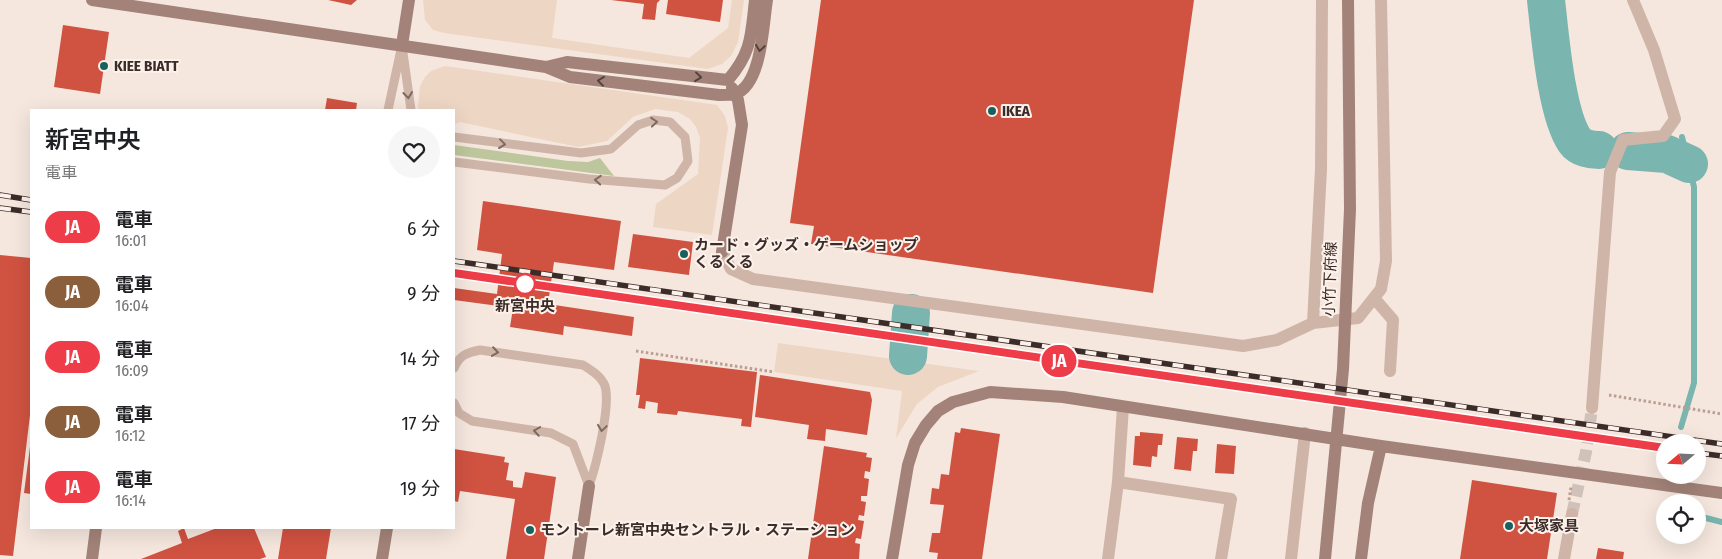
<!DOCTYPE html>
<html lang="ja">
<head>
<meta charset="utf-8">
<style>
  :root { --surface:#fff; --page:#f6f6f6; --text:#202124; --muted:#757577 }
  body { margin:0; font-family:"Fira Sans Condensed","Noto Sans JP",sans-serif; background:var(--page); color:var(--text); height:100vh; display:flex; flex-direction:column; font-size:19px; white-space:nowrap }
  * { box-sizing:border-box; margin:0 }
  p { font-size:16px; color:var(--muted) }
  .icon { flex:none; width:28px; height:28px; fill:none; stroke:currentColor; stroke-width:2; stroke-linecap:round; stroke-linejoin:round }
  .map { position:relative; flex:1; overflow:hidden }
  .details { position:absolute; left:30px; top:109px; width:425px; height:420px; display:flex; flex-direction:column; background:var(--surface); border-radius:0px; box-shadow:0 5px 20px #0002 }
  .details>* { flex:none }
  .badge { padding:0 10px; border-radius:16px; font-size:18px; line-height:32px }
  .needle { width:32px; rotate:251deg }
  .controls { position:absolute; left:1656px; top:434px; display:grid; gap:10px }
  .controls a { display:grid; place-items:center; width:50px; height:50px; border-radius:50%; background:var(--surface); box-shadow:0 5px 20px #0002; font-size:25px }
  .map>.badge { position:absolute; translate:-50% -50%; box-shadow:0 0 0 2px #fff }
  .round { display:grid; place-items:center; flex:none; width:52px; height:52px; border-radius:26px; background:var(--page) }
  .summary { display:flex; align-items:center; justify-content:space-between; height:85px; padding:0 15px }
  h1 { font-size:24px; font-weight:600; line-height:38px }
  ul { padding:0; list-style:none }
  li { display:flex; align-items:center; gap:15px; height:65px; padding:0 15px }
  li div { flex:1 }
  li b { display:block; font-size:19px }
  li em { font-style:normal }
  li .badge { min-width:55px; font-weight:700; text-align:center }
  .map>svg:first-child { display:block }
  .green { fill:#bdc69c }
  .plaza { fill:#eed6c4 }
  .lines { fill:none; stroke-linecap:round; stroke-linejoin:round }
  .stream { stroke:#7ab5b0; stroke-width:6 }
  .river { stroke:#7ab5b0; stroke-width:38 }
  .building { fill:#d05241 }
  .street-tunnel { stroke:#d0c2ba; stroke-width:12; stroke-dasharray:12 6; stroke-linecap:butt }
  .path { stroke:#bb9f92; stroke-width:3; stroke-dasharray:2.5 2.5; stroke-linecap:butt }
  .lane { stroke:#cfb5a8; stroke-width:9 }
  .street { stroke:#cfb5a8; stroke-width:12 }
  .secondary { stroke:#a38379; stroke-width:12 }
  .rail-casing { stroke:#3b2c29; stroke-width:5.5 }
  .rail { stroke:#fcf2eb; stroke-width:4; stroke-dasharray:11; stroke-linecap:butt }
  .oneway { stroke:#55423d }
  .oneway2 { stroke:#7e6a62 }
  .line-casing { stroke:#fff; stroke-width:11 }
  .line { stroke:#ee3d49; stroke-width:8 }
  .poi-dot { fill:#1a615d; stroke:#fcf2eb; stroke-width:2 }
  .stop-dot { fill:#fff; stroke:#ee3d49; stroke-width:2.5 }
  .labels { text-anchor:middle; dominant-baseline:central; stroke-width:4; stroke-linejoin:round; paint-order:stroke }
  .poi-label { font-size:15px; font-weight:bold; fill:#3b2c29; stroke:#fcf2eb; text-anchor:start }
  .street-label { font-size:15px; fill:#3b2c29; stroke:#fcf2eb }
  .stop-label { font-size:15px; font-weight:bold; fill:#3b2c29; stroke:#fcf2eb }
</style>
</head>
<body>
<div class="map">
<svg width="1722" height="559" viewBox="0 0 1722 559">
  <rect width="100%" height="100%" fill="#f5e7de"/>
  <path class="green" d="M454 145 568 161 588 162 600 158 614 176 454 155Z"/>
  <path class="plaza" d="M423 0H557L552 38 689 58 728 28 732 0H744L738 42 731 56 722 64 708 69 444 33 433 30 425 20Z
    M445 66 717 105 725 116 728 128 712 235 653 227 656 204 698 174 700 138 696 127 690 119 678 112 655 109 633 117 607 141 578 147 460 122 454 124V110H419L418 107 420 86 425 77 431 71Z
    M778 343 979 371 938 387 917 404 896 438 902 391 774 372Z"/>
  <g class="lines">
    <path class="stream" d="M1681 427 1694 383V187L1682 137
      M1698 516 1722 522"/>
    <path class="river" d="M1546 0C1550 34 1556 114 1575 141 1580 148 1591 150 1599 150
      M1628 151 1667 154 1689 164
      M908 356 911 313"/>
  </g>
  <path class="building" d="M328 0H357L351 5Z
    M611 0H660L657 3 655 20 642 19 644 4Z
    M668 0H723L720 22 666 14Z
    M821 0H1194L1153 293 811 244 814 226 790 223Z
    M63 25 109 32 100 94 54 87Z
    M327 98 357 103 356 110H325Z
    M483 201 621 221 614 270 554 262 548 304 634 317 632 336 564 326 563 335 510 327 513 308 454 300V288L497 294 502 254 477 250Z
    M633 234 693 242 689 275 628 267Z
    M0 255 31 258V407L13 556 0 555Z
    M640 358 757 372 751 427 741 426 742 419 678 411 677 415 657 413 658 403 646 401 645 409 638 408 640 395H636Z
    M760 375 870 392 872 400 867 435 826 429 825 441 807 439 809 425 755 417Z
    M961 428 1000 434 982 559H937L938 553 929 552 932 533H940L944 505 930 504 932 488 939 489 941 474 949 475 955 432 960 433Z
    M1140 432 1163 434 1162 445H1158L1157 457 1152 456 1151 467 1133 465 1135 436H1140Z
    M1177 437 1198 439 1197 451H1193L1191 471 1174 469Z
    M1217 444 1236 446 1234 474 1215 473Z
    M824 446 867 453 866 457 872 458 870 472 865 471 864 478 869 479 867 496H861V501L866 502 864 516 859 515 858 520 864 521 861 539 856 538 855 543 860 544 859 559H808Z
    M30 447 31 448V494L24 493Z
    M454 449 505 457 504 462 509 463 506 480 513 481V487L522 488 525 472 556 477 544 559H506L515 499 460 491 458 502 454 501Z
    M1472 480 1557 493 1547 559H1460Z
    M184 528 188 539 217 528H254L266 557 260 559H141L182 543 178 531Z
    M283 528H331L326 559H278Z
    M1598 548 1624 552 1623 559H1596Z"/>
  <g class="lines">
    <path class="street-tunnel" d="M1572 514 1586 452 1592 408"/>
    <path class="path" d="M636 351 774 372
      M1609 395 1722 414
      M1569 500 1571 487"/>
    <path class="lane" d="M403 53 411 110
      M388 110 402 45
      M454 137 581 153 611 149 638 125 653 120 670 122 685 137 688 161 677 178 665 185 589 179 454 162
      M454 368C460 355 466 353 480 350L583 365C591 370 601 376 605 386 611 406 596 466 589 486
      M454 403 459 413 472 421 551 433 573 444 589 486"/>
    <path class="street" d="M722 252 731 269 753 279 1243 346 1277 340 1313 323 1358 318 1381 289 1386 261 1381 0
      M1374 298 1393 320 1390 371
      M1313 323 1321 169 1322 0
      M1592 408 1610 172 1623 140 1663 136 1675 119 1654 50 1633 0
      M1118 482 1231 499 1221 559
      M1108 559 1118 482 1123 407
      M1291 559 1305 433
      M1564 559 1572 514"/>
    <path class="secondary" d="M92 0 546 67 570 77 719 95C724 95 731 95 735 94 762 85 763 24 767 0
      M402 45 409 0
      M546 67 567 62 728 80
      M728 80C752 52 751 35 755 0
      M722 252 742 125 738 100 732 88
      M92 559 96 528
      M382 559 387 528
      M578 559 589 486
      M892 559 908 465 915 443 926 425 938 411 953 402 990 392 1063 397 1381 446 1722 493
      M1325 559 1343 369 1350 209 1348 0
      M1361 559 1368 503 1381 446"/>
    <g class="rail-casing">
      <path id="rail" d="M0 195 31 200
        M0 208 31 212
        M454 261 1722 444
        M454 274 1665 448
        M1698 453 1722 456"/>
    </g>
    <use href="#rail" class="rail"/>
  </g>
  <defs><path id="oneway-chevron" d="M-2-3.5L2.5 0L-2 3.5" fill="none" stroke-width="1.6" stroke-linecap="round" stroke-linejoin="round" transform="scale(1.25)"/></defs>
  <g class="oneway">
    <use href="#oneway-chevron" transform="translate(760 48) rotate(98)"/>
    <use href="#oneway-chevron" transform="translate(698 77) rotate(6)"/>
    <use href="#oneway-chevron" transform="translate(601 81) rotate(-173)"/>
  </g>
  <g class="oneway2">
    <use href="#oneway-chevron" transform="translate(408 95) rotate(84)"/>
    <use href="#oneway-chevron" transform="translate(654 122) rotate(-5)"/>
    <use href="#oneway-chevron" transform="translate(502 144) rotate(7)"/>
    <use href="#oneway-chevron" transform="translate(598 180) rotate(-176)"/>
    <use href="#oneway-chevron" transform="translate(495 352) rotate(8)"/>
    <use href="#oneway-chevron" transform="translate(602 428) rotate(98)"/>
    <use href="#oneway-chevron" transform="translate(537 431) rotate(-171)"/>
  </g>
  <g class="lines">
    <g class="line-casing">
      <path id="line" d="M454 273 1665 448"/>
    </g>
    <use href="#line" class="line"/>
  </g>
  <g class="poi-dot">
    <circle cx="104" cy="66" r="5"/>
    <circle cx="992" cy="111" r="5"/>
    <circle cx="684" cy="254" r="5"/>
    <circle cx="1509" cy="526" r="5"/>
    <circle cx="530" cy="530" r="5"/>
  </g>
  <circle class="stop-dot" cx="525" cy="284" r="10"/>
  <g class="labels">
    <g class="poi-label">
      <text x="114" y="66">KIEE BIATT</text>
      <text x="1002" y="111">IKEA</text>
      <text x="694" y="245">カード・グッズ・ゲームショップ<tspan x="694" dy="17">くるくる</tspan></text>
      <text x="1519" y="526">大塚家具</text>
      <text x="540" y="530">モントーレ新宮中央セントラル・ステーション</text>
    </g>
    <g class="street-label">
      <text transform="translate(1330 279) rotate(-88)">小竹下府線</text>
    </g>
    <g class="stop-label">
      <text x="525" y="306">新宮中央</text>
    </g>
  </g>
</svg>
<div class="controls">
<a><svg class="needle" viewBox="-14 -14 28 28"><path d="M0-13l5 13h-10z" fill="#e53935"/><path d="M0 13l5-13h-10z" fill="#757577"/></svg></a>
<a><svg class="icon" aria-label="locate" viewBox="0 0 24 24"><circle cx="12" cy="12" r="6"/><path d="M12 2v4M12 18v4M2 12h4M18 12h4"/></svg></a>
</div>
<b class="badge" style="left:1059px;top:361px;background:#ee3d49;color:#fff">JA</b>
<section class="details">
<div class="summary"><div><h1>新宮中央</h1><p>電車</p></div><a class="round"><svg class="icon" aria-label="heart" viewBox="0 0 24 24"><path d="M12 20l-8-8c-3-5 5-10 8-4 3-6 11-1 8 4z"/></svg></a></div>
<ul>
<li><span class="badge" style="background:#ee3d49;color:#fff">JA</span><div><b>電車</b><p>16:01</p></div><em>6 分</em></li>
<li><span class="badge" style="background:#8b5e3c;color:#fff">JA</span><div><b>電車</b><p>16:04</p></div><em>9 分</em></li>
<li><span class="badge" style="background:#ee3d49;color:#fff">JA</span><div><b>電車</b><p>16:09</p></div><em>14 分</em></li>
<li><span class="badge" style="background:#8b5e3c;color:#fff">JA</span><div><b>電車</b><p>16:12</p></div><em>17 分</em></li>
<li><span class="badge" style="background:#ee3d49;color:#fff">JA</span><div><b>電車</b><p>16:14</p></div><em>19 分</em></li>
</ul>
</section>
</div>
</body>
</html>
